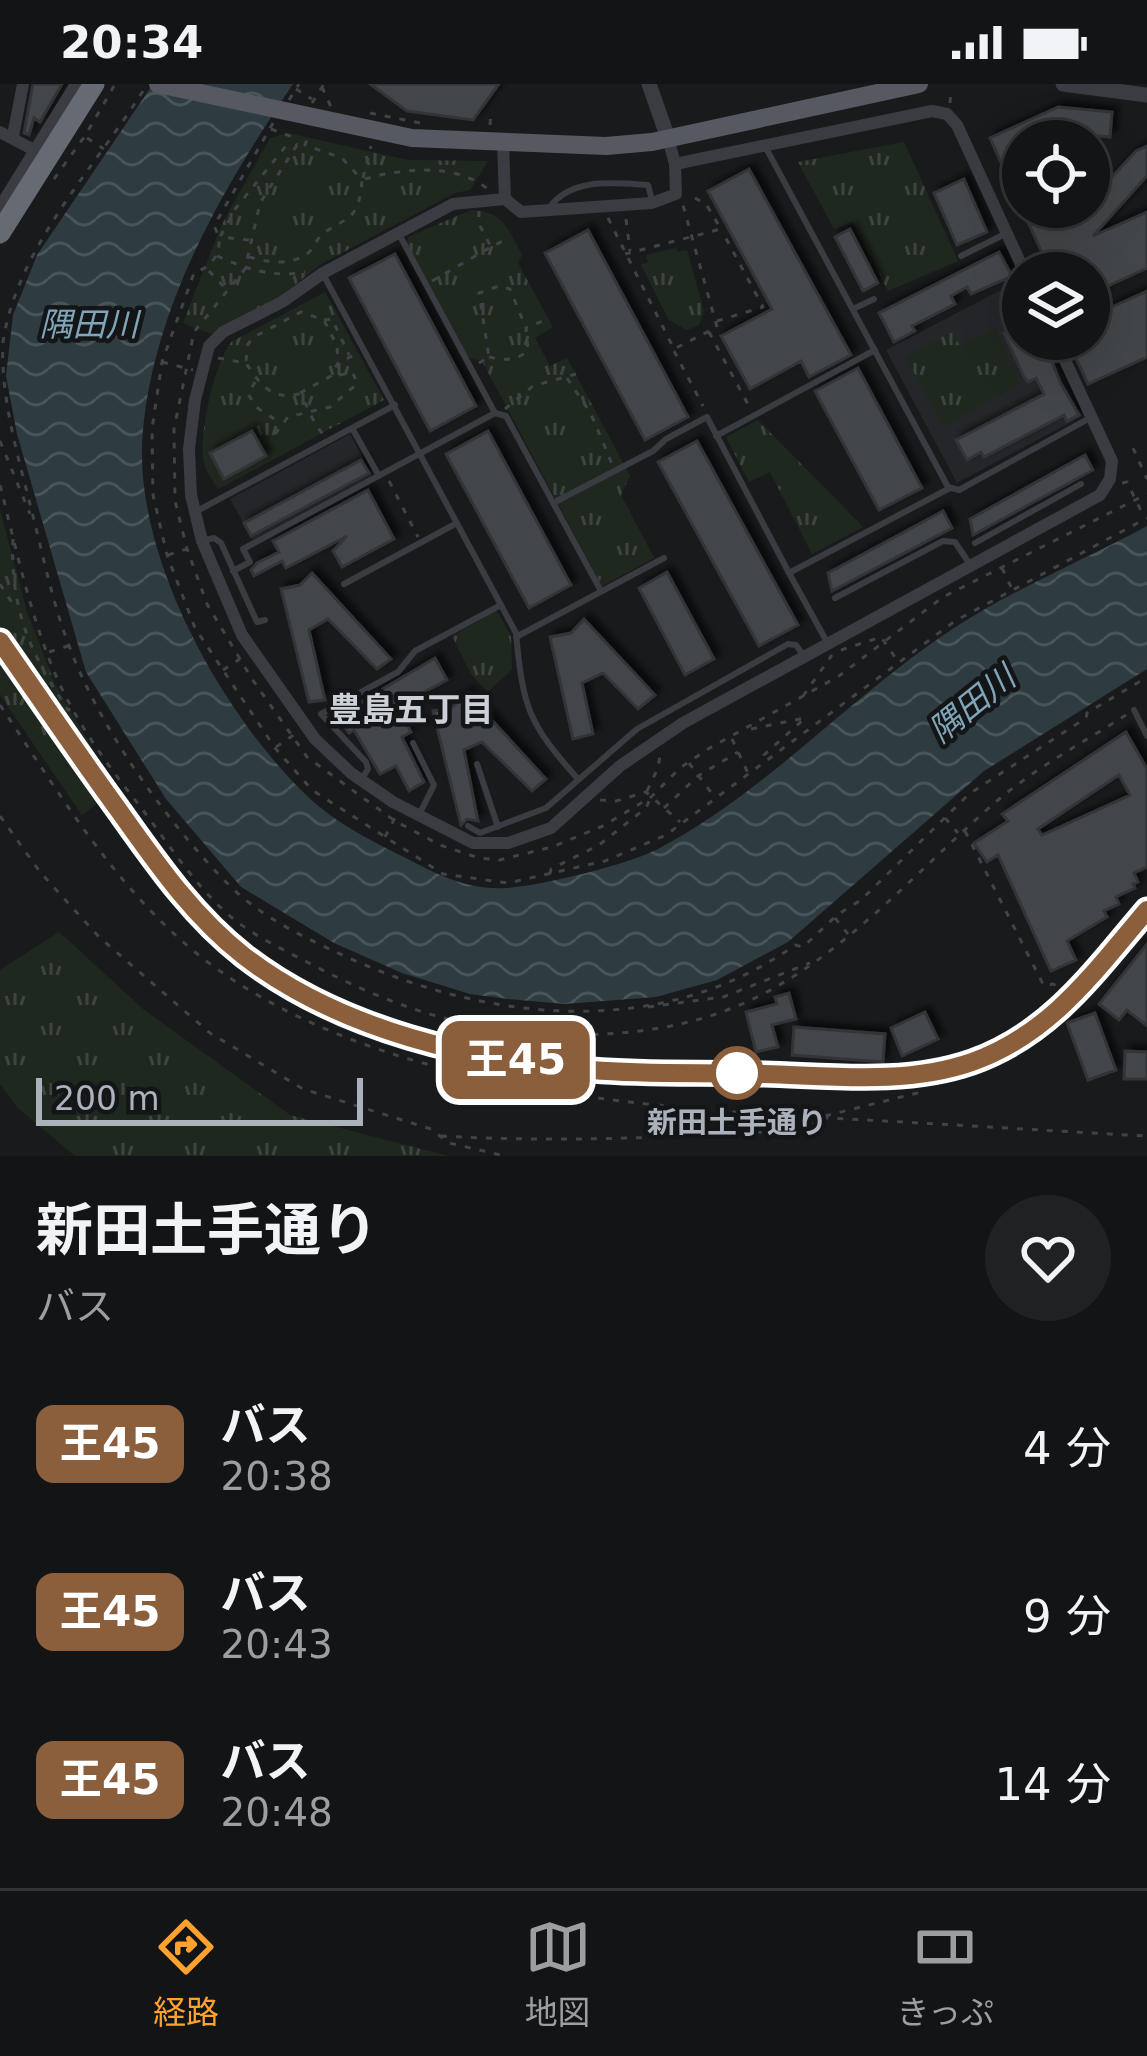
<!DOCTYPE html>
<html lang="ja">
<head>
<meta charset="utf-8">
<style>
  :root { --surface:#131415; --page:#202122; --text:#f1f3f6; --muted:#9d9ea0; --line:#323334; --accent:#ffa12f }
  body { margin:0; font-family:"DejaVu Sans","Noto Sans JP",sans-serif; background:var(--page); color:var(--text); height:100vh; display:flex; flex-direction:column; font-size:45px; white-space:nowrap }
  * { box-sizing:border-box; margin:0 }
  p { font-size:39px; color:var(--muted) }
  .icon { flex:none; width:66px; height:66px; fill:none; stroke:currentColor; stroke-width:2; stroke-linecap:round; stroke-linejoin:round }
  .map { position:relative; height:1072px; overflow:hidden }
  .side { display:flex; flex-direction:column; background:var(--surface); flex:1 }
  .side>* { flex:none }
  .badge { padding:0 24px; border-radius:18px; font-size:42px; line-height:78px }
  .buttons { position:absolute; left:1002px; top:36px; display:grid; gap:24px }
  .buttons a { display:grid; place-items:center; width:108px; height:108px; border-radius:50%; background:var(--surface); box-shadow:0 12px 48px #0002,0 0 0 3px var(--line); font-size:60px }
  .scale { position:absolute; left:36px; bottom:30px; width:327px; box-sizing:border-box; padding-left:12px; border:6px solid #abb2bc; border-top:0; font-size:33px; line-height:42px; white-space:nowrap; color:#abb2bc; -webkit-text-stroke:9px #141517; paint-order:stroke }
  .map>.badge { position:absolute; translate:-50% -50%; box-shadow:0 0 0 6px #fff }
  .round { display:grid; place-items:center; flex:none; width:126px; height:126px; border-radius:63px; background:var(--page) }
  .head { display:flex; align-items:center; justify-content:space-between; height:204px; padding:0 36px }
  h1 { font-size:57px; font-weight:700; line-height:90px }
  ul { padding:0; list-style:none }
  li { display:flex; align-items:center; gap:36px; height:168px; padding:0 36px }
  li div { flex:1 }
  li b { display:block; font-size:45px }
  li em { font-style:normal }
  li .badge { min-width:132px; font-weight:700; text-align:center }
  .status { display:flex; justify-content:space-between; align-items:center; height:84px; padding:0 60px; background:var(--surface); direction:ltr }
  .status svg { height:33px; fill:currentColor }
  .tab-bar { display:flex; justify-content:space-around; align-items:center; height:168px; border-top:3px solid var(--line); background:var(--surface); font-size:33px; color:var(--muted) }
  .tab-bar a { display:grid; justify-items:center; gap:6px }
  .tab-bar .selected { color:var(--accent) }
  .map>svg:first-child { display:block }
  .built { fill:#252629 }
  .grass { fill:url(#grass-tufts) }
  .water { fill:url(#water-waves) }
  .building { fill:#434549; stroke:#333438; stroke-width:3; fill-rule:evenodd; filter:url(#shadow) }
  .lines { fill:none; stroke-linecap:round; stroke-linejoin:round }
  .tertiary-tunnel { stroke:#36383c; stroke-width:15; stroke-dasharray:15 8; stroke-linecap:butt }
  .path { stroke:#404348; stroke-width:3; stroke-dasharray:6 9; stroke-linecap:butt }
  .service { stroke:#3a3c41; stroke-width:6 }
  .minor { stroke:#3a3c41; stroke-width:12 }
  .tertiary { stroke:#3a3c41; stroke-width:15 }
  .primary { stroke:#565961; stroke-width:18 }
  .motorway { stroke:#666b73; stroke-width:21 }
  .line-casing { stroke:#fff; stroke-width:27 }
  .line { stroke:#8b5e3c; stroke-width:18 }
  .stop-dot { fill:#fff; stroke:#8b5e3c; stroke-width:6 }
  .labels { text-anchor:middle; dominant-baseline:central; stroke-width:9; stroke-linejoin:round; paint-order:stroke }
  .stop-label { font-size:30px; font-weight:bold; fill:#abb2bc; stroke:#141517 }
  .water-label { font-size:33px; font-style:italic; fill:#80a5b9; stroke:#141517 }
  .neighbourhood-label { font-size:33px; font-weight:bold; fill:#ccd1d8; stroke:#141517 }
</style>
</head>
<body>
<div class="status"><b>20:34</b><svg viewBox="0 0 49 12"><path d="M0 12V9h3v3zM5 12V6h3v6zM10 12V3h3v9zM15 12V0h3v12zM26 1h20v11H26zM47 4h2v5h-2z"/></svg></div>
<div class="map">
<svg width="1147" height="1072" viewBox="0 0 1147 1072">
  <defs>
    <pattern id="grass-tufts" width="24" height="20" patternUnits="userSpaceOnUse" patternTransform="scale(3)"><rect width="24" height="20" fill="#1f281f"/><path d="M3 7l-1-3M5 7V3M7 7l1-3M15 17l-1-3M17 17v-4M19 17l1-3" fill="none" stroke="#3d453e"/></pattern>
    <pattern id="water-waves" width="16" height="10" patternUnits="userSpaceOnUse" patternTransform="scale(3)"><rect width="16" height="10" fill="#2e3b41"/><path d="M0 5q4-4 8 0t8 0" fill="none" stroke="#4a555a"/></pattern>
    <filter id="shadow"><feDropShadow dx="5.5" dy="-5.5" stdDeviation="3" flood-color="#0009"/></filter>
  </defs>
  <rect width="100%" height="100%" fill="#191a1c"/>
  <path class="built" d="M1018 197 1023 207V255H1046L1082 332 957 399 886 266Z
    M350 350 372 392 253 456 230 415Z"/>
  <path class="grass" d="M288 49 408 76 488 77 470 106 455 109 321 180 278 214 211 250 183 239 222 140 270 54Z
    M904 58 958 177 888 207 852 138 834 145 798 78Z
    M471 126C503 127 508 145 522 171L518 179 553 243 535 254 550 282 567 274 630 392 621 411 654 474 602 502 482 277 469 274 407 159 408 153Z
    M676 164 678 168 687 166 704 227 699 241 687 246 669 236 641 181 648 178 646 171Z
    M325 208 384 316 218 405C214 398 206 388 204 379 198 351 214 281 231 258Z
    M995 243 1021 300 943 342 905 272 952 248 960 262Z
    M758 336 863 443 812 470 770 388 749 398 726 353Z
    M0 426 27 528 55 600 116 705 82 731 0 611Z
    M497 527 511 552 512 585 488 608 471 590 452 552Z
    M59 848 143 925 290 1031 448 1072H75L18 1024 0 1000V886Z"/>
  <path class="water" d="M153 0H293C223 104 155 219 143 346 131 468 220 627 305 710 331 736 371 757 404 773 440 792 473 809 516 803 550 799 625 781 656 766 766 709 851 611 954 544 1014 505 1084 476 1147 442V585L984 687 788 858 717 896 656 913 565 920 508 915 470 910 402 889 334 859 241 803 166 715 86 588 17 350 6 292 13 231 37 171Z"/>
  <path class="building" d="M33 0H62L40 38 34 34 29 51 24 49Z
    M370 0H499L473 36 407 27Z
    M1058 23 1112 28 1110 53 1060 48 1061 51 1047 57H1023V128L990 54Z
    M1147 62V92L1093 152 1147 128V184L1106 203 1094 231 1147 207V273L1088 300 1067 255H1089V189H1035L1047 180 1028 138 1062 123H1089V111L1099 107 1136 67Z
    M749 85 851 271 809 293 801 277 750 305 721 252 772 225 708 107Z
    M964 95 987 148 957 161 934 109Z
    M850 145 878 199 863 207 835 153Z
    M588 146 688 333 645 356 545 169Z
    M999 168 1012 192 971 210 967 203 951 212 955 220 912 242 915 247 894 258 879 229Z
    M395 170 476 322 430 347 349 194Z
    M1023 241V255H1043L1060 298 1079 331 1067 337 1064 331 984 373 981 368 967 376 956 356 1044 310 1036 294 1028 298 1024 293 1004 249Z
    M858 284 922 404 879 426 815 307Z
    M252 347 266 372 224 395 210 369Z
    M488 347 571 501 529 524 446 370Z
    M697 357 798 541 759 562 658 378Z
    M1085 371 1093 386 973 451 970 435Z
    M361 376 369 389 251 452 244 439Z
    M368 406 394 455 342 483 333 467 347 452 286 484 282 477 254 492 251 486 257 479 279 468 273 457Z
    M943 427 952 444 832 507 828 489Z
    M667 488 714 575 685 591 639 504Z
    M312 489 391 575 377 585 328 535 309 546 325 616 309 618 281 505 300 501Z
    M584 535 655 611 638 625 603 589 582 599 593 650 573 655 550 553 571 549Z
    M435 574 447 596 398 622 411 648 402 653 424 698 409 707 396 682 380 690 354 646 349 649 337 632Z
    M467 609 546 695 532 707 482 658 464 666 478 737 467 735 461 741 433 627 451 624Z
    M1126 648 1147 685V783L1134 789 1138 798 1133 800 1135 804 1116 813 1119 820 1104 827 1107 833 1067 857 1076 876 1051 887 998 771 987 778 974 759 1008 737 1002 730ZM1119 691 1130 711 1042 751 1038 745Z
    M1147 860V942L1127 926 1119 936 1099 920Z
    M789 909 796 935 772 941 778 963 756 968 746 928 777 920 775 913Z
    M925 928 938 955 902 972 891 944Z
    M1095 929 1116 986 1088 996 1067 939Z
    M794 943 885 950 883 978 792 971Z
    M1125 967 1147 968V995H1124Z"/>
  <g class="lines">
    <path class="tertiary-tunnel" d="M0 557 110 715"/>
    <path class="path" d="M322 3 331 23
      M296 5 312 15
      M143 7C93 86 17 164 3 258 0 314 19 375 32 428 43 471 52 517 68 559 98 642 167 739 229 801 259 831 297 850 336 868 480 937 658 959 795 861L803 863 837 831 861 816 969 710 1086 634 1087 629 1139 598 1147 597
      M289 16 299 0
      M312 19 324 0
      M950 19 951 7
      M370 29 420 39
      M273 39 214 142C226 163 215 182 194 189L162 278 152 345 153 411 167 471 195 544 275 664 312 706 443 790 508 799 605 777 666 751 955 537 1147 434
      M490 41 491 26
      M271 45 290 52 297 61
      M87 54 104 65
      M297 61 260 119 245 185 194 248 174 345 175 417 187 465 207 520 252 595 307 673 395 737 440 761 479 774 499 776 552 763 603 742 651 713 680 684 708 665 839 592 943 513 1147 410
      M363 94 371 62
      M54 95 85 52 114 2
      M365 95C403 84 456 79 488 105
      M479 127V140L491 163 509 154
      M608 134 674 265 717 243 683 121
      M626 135 630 167
      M249 156 220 153 236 124 290 57
      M625 170 721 145 706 120 691 112
      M217 172C246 185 273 194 305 188
      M249 173C266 178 290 182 307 170 314 165 316 154 325 148 353 131 359 132 362 96L342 74 305 61 309 50
      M209 187 227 206
      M432 197 491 163
      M324 236 332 235 349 271
      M717 237 763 223 722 147
      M709 248 750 324
      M674 267 703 322
      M489 273C504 276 517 278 528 266L526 244 547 235
      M218 274 246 279C259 299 271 317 298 310 308 318 310 336 323 350
      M246 277 248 260 254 253 301 228 324 236 337 262 338 279
      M162 278 193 286
      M479 279 489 273 479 209 499 202 510 205 526 244
      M567 294 591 330 612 380
      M255 298 248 310 256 323 279 338
      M300 309 331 292 338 279 354 271
      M505 325 533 302 576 290
      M275 350 288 333 330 323 357 300 353 289 331 292
      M0 357 30 430
      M1133 364 1147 395
      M389 397 418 453
      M1122 399 1127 398 1144 433
      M0 401C16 464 30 531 56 592 76 638 108 682 139 721 168 759 195 802 231 833 254 852 282 865 309 879 377 915 445 941 522 948 600 955 682 949 753 915 848 869 919 784 998 716 1037 683 1084 658 1126 631
      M13 455C10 525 30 569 68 626L71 625
      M168 471 193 463
      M1002 484 1011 503
      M0 500 16 525
      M841 566 881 553 899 579
      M49 568 68 562
      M223 586 240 575
      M803 612 832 571
      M0 621C57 706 111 797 190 864 364 1009 648 1024 866 1036 959 1041 1053 1047 1147 1052
      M751 645 805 634 764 671 768 678
      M732 655 748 689
      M276 663 298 648
      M689 679 716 715
      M647 707 658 684 661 665
      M600 716 616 717 646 708 680 738
      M664 724 698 692 738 668
      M0 732 40 788 99 853 210 949 303 1005 431 1045 449 1059 505 1072
      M945 734 958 749
      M965 747 1044 902 1053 900 1063 905
      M385 753 397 730
      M550 790 551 785 599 761 646 724 650 715
      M835 834 848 850
      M648 923 723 913 810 879
      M825 1032 921 1008V1002
      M441 1052C564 1059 687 1053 810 1045L817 1035"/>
    <path class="service" d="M766 64 948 403 959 406 1090 334
      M549 124C571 93 614 99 648 101L652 116
      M400 152 495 329 506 332 601 507
      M961 172 1007 149
      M324 192 516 549C523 624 528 639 578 695
      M853 225 874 215
      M352 344 379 392
      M716 352 875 266
      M553 419 653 367 666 355 707 333 789 489
      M197 427 395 321
      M205 456 214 454 221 459 257 538 265 536
      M975 459 1081 400
      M233 487 250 478 243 465 495 329
      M344 500 457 439
      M835 514 943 457 955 458 969 479
      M516 553 664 474
      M827 558 789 489 950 404
      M1134 626 1147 652
      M413 659 434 701 420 729
      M477 680 498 743
      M363 693 368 685 366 678 321 630 398 588 415 567 501 521
      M468 742 480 749 546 724 637 645 788 560 796 561 804 572"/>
    <path class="minor" d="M0 48 36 67
      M13 52 23 0
      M503 59 505 115 521 128 652 119 676 110 675 80 668 54
      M675 80 932 27 947 30 957 41 1025 189
      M505 115 453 120 323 189 282 218 223 248 209 262 195 316 189 365 191 411 202 457 242 551 315 655 351 689 393 718 473 759H508L551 744 620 682 683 639 1100 411 1110 395 1112 377 1055 255
      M0 123 76 0"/>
    <path class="tertiary" d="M649 0 668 54
      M1063 0 1147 11
      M110 715C144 762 176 811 218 850 316 941 460 974 589 986 640 991 692 988 744 989 831 992 923 1004 1004 964 1066 933 1103 878 1147 827"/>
    <path class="primary" d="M158 0 412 54 606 62 652 58 919 0"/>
    <path class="motorway" d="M0 149 94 0"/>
  </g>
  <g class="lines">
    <g class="line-casing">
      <path id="line" d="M0 557C40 614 79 672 120 728 157 780 193 832 244 872 340 946 473 977 592 986 650 991 707 988 765 990 833 992 906 1001 972 978 1051 950 1094 888 1147 826"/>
    </g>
    <use href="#line" class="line"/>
  </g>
  <circle class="stop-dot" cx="737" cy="989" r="24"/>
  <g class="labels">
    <g class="stop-label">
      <text x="737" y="1038">新田土手通り</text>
    </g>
    <g class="water-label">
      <text x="89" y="240">隅田川</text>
      <text transform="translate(972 620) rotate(-39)">隅田川</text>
    </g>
    <g class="neighbourhood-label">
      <text x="411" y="625">豊島五丁目</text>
    </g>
  </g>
</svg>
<div class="buttons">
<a><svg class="icon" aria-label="locate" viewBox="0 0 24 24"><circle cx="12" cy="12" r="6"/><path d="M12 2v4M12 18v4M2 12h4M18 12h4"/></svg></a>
<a><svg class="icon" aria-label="layers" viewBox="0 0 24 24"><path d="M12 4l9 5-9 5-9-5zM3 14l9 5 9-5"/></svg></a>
</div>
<div class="scale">200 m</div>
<b class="badge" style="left:516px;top:976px;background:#8b5e3c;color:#fff">王45</b>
</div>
<section class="side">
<div class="head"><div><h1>新田土手通り</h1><p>バス</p></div><a class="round"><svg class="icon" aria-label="heart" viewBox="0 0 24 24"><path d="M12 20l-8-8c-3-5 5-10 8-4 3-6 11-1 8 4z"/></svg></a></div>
<ul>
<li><span class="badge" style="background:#8b5e3c;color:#fff">王45</span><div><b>バス</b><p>20:38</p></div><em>4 分</em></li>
<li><span class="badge" style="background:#8b5e3c;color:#fff">王45</span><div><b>バス</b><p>20:43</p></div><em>9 分</em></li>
<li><span class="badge" style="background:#8b5e3c;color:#fff">王45</span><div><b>バス</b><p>20:48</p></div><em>14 分</em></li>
</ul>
</section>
<nav class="tab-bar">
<a class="selected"><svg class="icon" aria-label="directions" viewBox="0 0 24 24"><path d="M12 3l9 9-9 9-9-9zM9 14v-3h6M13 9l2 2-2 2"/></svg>経路</a>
<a><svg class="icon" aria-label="map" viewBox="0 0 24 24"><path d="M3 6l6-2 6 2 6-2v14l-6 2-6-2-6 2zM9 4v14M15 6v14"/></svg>地図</a>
<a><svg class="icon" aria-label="tickets" viewBox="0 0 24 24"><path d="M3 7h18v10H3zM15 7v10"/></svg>きっぷ</a>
</nav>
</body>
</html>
